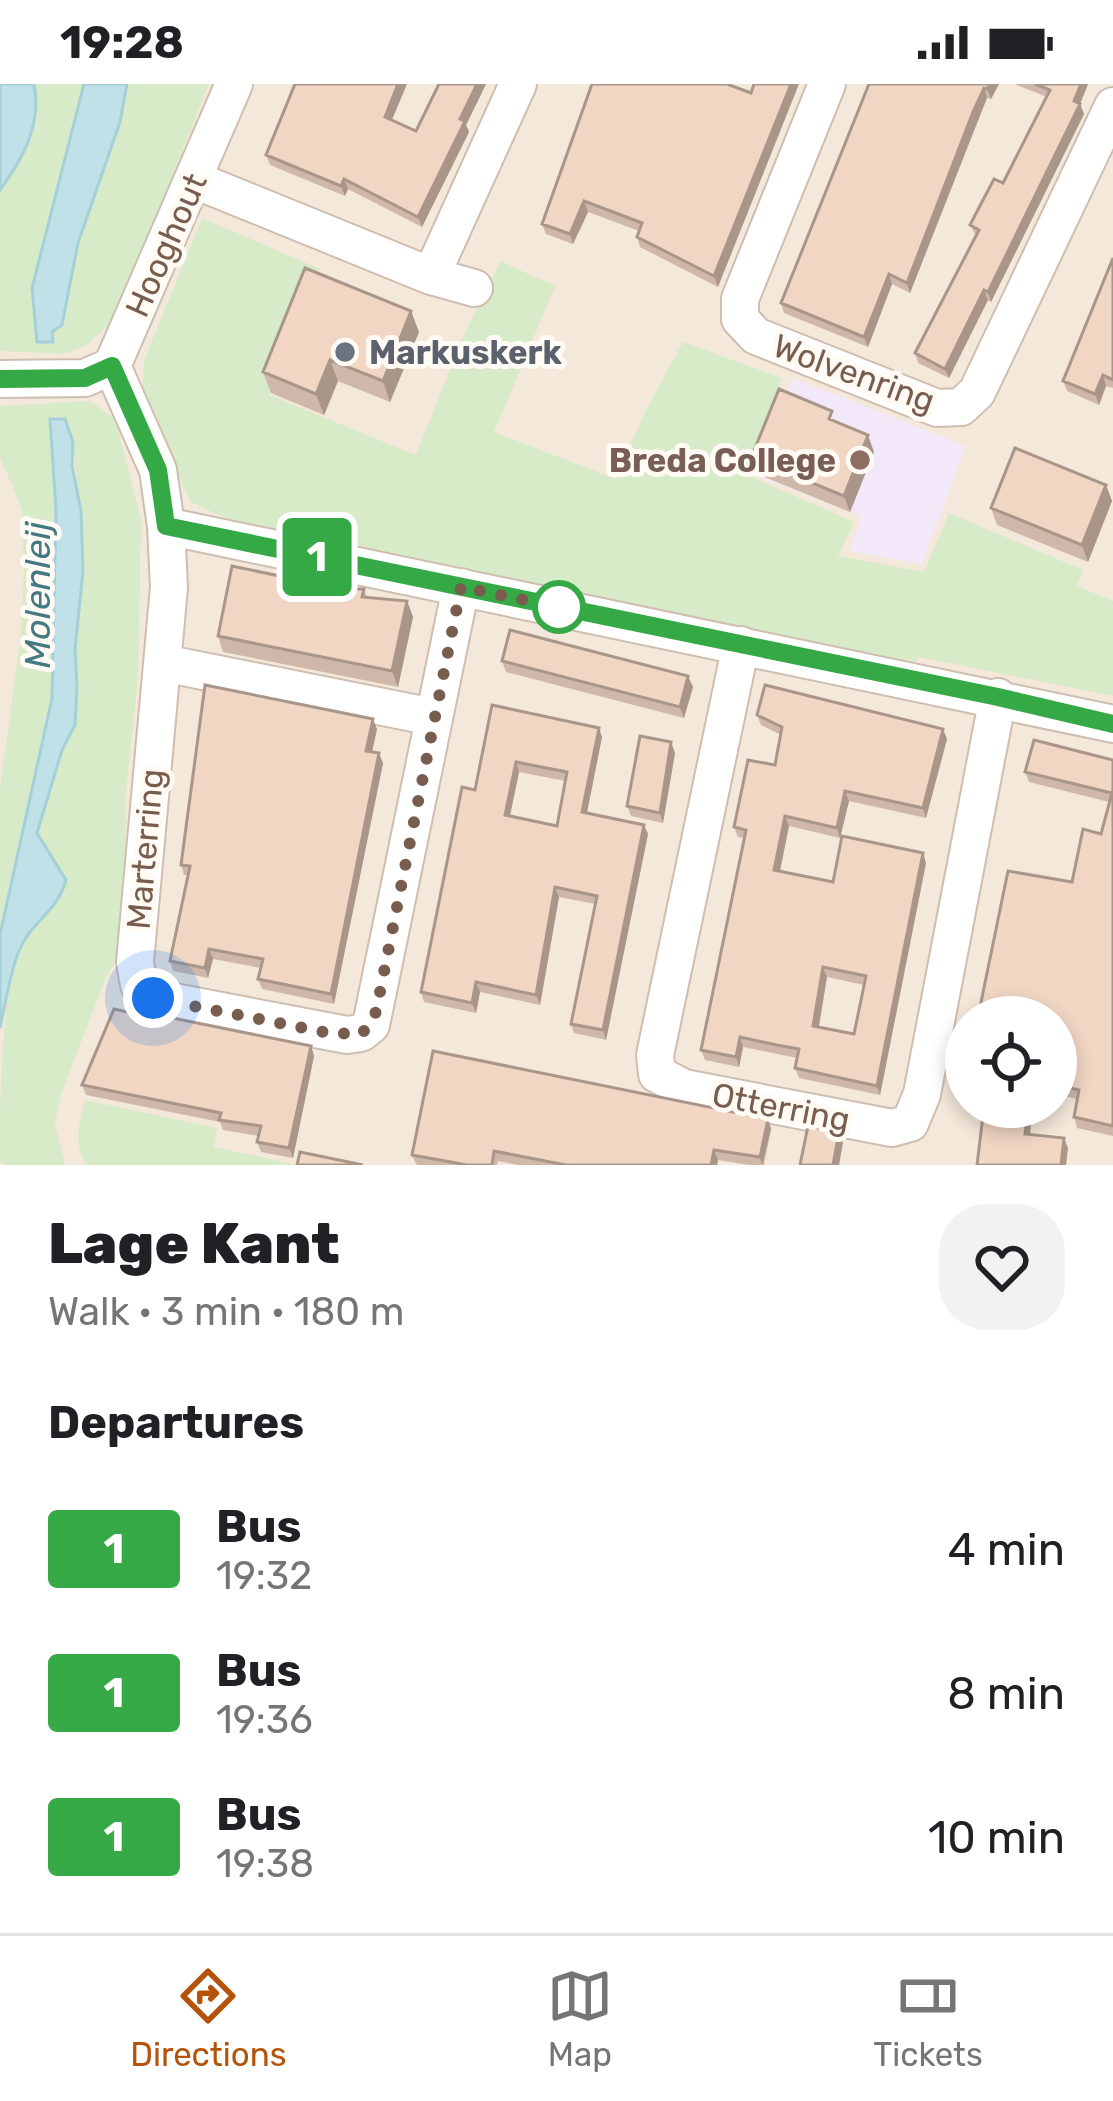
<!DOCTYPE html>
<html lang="en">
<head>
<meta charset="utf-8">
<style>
  :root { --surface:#fff; --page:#f2f2f2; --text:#202124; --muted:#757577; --line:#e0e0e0; --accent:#b45309 }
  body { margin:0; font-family:Rubik,sans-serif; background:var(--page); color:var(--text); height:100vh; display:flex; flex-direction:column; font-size:45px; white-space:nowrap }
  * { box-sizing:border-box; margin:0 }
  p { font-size:39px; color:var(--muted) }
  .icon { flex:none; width:66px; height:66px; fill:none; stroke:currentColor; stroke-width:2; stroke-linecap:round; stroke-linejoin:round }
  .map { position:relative; height:1081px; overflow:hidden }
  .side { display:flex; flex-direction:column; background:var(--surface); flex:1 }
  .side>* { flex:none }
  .badge { padding:0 24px; border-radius:9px; font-size:42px; line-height:78px }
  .buttons { position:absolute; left:945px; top:912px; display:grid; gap:24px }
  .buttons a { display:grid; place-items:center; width:132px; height:132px; border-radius:50%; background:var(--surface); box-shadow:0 6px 18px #0003; font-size:60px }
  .you { position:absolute; width:60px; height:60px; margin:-30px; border:9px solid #fff; border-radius:50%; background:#1a73e8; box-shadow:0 0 0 18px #1a73e833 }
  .map>.badge { position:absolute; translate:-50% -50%; box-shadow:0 0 0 6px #fff }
  h2 { padding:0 48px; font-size:45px; line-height:108px }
  .round { display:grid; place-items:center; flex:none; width:126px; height:126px; border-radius:48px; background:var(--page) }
  .summary { display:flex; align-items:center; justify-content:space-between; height:204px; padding:0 48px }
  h1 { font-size:57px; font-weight:800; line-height:90px }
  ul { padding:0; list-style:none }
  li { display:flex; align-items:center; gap:36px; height:144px; padding:0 48px }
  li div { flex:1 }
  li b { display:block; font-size:45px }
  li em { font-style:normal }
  li .badge { min-width:132px; font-weight:700; text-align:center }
  .status { display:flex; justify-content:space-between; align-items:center; height:84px; padding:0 60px; background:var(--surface); direction:ltr }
  .status svg { height:33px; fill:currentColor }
  .tab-bar { display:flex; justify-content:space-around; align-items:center; height:168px; border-top:3px solid var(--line); background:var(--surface); font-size:33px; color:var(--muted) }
  .tab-bar a { display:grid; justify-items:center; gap:6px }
  .tab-bar .on { color:var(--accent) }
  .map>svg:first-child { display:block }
  .residential { fill:#f4e8da; fill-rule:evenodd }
  .education { fill:#f3e8f9 }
  .green { fill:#d7ebc9 }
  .water { fill:#c0e1e7; stroke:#a6d0d8; stroke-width:3 }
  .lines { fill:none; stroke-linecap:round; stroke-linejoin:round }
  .minor-casing { stroke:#cfbeb0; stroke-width:40 }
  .minor { stroke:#fff; stroke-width:36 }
  .wall { fill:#cfb8a9; fill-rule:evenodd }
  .shaded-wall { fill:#a99689 }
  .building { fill:#f1d6c4; stroke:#a99689; stroke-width:3; fill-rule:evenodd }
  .line-casing { stroke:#fff; stroke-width:27 }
  .line { stroke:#34a945; stroke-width:18 }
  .walk { stroke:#785d4e; stroke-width:12; stroke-dasharray:0 21.6 }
  .worship-dot { fill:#6b7280; stroke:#fffaf3; stroke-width:4.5 }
  .education-dot { fill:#8d6e63; stroke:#fffaf3; stroke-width:4.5 }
  .stop-dot { fill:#fff; stroke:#34a945; stroke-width:6 }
  .labels { text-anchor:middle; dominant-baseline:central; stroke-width:10; stroke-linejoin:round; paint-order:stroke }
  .street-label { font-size:33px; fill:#785d4e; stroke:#fffaf3 }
  .worship-label { font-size:33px; font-weight:bold; fill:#5b616d; stroke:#fffaf3; text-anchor:start }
  .education-label { font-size:33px; font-weight:bold; fill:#785e54; stroke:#fffaf3; text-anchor:end }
  .water-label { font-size:36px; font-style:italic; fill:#447883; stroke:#fffaf3 }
</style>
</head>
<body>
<div class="status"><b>19:28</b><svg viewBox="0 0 49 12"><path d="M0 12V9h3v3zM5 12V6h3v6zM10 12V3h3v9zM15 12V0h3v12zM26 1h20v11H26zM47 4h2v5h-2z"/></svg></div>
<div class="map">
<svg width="1113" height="1081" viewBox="0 0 1113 1081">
  <rect width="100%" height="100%" fill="#fcf6ec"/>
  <path class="residential" d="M0 0H1113V1081H0ZM966 933H1056V1023H966Z"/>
  <path class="education" d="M793 294 966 362 922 480 849 467 862 432 752 390Z"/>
  <path class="green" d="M0 0H209L116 233 86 262 62 270 0 267Z
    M202 134 320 185 274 271 269 311 416 371 464 251 500 177 555 202 494 348 616 395 644 330 683 258 782 294 745 390 854 438 838 472 924 488 949 429 1083 486 1077 502 1113 517V612L918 573 916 580 241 442 191 418 142 316 144 276Z
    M90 317 115 335 141 435 138 595 126 709 125 816 119 873 106 893 60 1013 55 1041 65 1081H4L0 1077C0 1013 0 922 20 864 34 836 57 828 66 796L37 749 62 666 75 641V565L83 487 73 358 50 336 56 426 52 614 0 851V705L21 550 24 485 22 425 0 373V322Z
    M85 1016 217 1044 214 1063 297 1081H86C73 1058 79 1040 85 1016Z"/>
  <path class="water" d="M0 0H34C42 41 23 74 0 106Z
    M84 0H127L120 38 78 159 62 241 52 248 53 258H37L32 204Z
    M50 335H65L73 358 72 382 81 427 83 487 75 565 77 603 75 641 62 666 37 749 66 796C57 829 31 837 19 867 9 891 6 919 0 944V851L52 614 56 426Z"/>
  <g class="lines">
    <g class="minor-casing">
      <path id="minor" d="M827 0 740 215V235L756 252 937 324 961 323 977 308 1113 22
        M195 96 431 192 518 0
        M431 192 474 204
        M112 282 158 386 166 442 1113 640
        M0 295 85 294 112 282 234 0
        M166 442 169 503 135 878 139 901 153 914 347 951 361 949 371 941 461 503
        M741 561 655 971 657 990 684 1004 892 1044 910 1039 922 1010 998 613
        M163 579 433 633"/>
    </g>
    <use href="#minor" class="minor"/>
  </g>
  <path class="wall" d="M439 0H486L466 41 469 48 422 143 348 105 345 112 270 81 266 71 392 36 416 47Z
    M727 0 718 203 640 163 637 153 639 147 588 128 573 160 546 150 542 140Z
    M869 0H999L991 15 987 14 977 38 910 209 892 200 868 263 784 229 781 219Z
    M1014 0H1088L1080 20 1084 30 991 218 988 216 949 294 918 279 915 269 976 152 970 141 1003 99 1047 13Z
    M1113 174V304L1106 302 1099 321 1067 307 1063 297Z
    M419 248 390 318 338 297 324 331 271 309 263 288Z
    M874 368 850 428 757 390 751 374Z
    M1106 401 1112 417 1088 478 997 441 991 424Z
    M342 505H364L367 514 407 517 413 533 398 603 223 568 218 552Z
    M502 577 693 603 684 634 506 588Z
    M492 621 602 653 587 729 644 741 648 750 606 956 574 949 571 940 595 820 559 813 540 921 480 908 476 929 424 918 421 908 475 706ZM519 688 565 697 557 742 510 732Z
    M757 631 947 655 926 734 849 717 840 754 789 742 780 787 833 798 923 769 926 779 880 1011 799 994 795 984 797 974 743 963 739 983 705 976 701 966 744 754 738 753 734 743 775 681 781 651 761 641ZM827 893 864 901 854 950 819 943Z
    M377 645 372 668 383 679 334 920 262 905 258 895 261 884 213 875 208 894 173 887 170 877 188 791H184L181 781Z
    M675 669 663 739 631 732 627 722Z
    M1113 676V1052L1077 1044 1074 1033 1077 1015 1056 1010V933L1072 798 1101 750 1109 718 1029 698 1025 688Z
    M311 962 314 972 293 1074 261 1068 257 1058 259 1052 223 1046 220 1038 86 1011 82 1001Z
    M768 1035 771 1045 764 1081H749L718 1076 717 1081H518L498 1077 497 1081H418L416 1080 412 1071Z"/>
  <path class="shaded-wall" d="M398 0H407L389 43 385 33Z
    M477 0H486L466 41 469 48 422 143 418 133Z
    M791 0H799L718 203 714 192Z
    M990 0H999L991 15 987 5Z
    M1081 0H1088L1080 20 1084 30 991 218 988 208Z
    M984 4 987 14 910 209 907 199Z
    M344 95 348 105 345 112 341 102Z
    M584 117 588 128 573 160 570 150Z
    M889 190 892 200 868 263 864 253Z
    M984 206 988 216 949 294 945 285Z
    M411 227 419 248 390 318 383 297Z
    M330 276 338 297 324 331 316 310Z
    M1103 291 1106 302 1099 321 1095 310Z
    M868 351 874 368 850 428 844 412Z
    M1106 401 1112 417 1088 478 1082 461Z
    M407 517 413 533 398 603 392 587Z
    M688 592 693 603 684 634 680 623Z
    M373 635 377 645 370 677 366 667Z
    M599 644 602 653 585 738 582 728Z
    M943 645 947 655 926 734 923 724Z
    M671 658 675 669 663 739 660 729Z
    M379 669 383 679 334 920 331 910Z
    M516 678 519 688 508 741 505 731Z
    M845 707 849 717 840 754 837 744Z
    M785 732 789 742 778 796 774 786Z
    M644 741 648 750 606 956 603 946Z
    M923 769 926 779 880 1011 877 1002Z
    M555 803 559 813 540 921 536 911Z
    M209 865 213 875 208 894 205 884Z
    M823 883 827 893 817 952 813 942Z
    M476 898 480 908 476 929 472 919Z
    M740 953 743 963 739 983 736 973Z
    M311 962 314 972 293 1074 289 1064Z
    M1028 1023H1033L1029 1060 1025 1050Z
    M768 1035 771 1045 762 1081 760 1073Z
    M839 1048 843 1059 839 1081H833Z
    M1064 1054 1068 1064 1066 1081H1061Z
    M714 1066 718 1076 717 1081H711Z"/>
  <path class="building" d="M295 0H398L385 33 416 47 439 0H477L460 35 465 37 418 133 344 95 341 102 266 71Z
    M592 0H727L751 9 754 0H791L714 192 637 153 642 139 584 117 570 150 542 140Z
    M869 0H990L987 5 984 4 973 28 907 199 889 190 864 253 781 219Z
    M1035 0H1081L1074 17 1080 20 988 208 984 206 945 285 915 269 979 146 970 141 994 95 1003 99 1050 6Z
    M1113 174V296L1103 291 1095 310 1063 297Z
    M305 184 411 227 383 297 330 276 316 310 263 288Z
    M779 305 832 327 829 335 868 351 844 412 751 374Z
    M1015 364 1106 401 1082 461 991 424Z
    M232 482 342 505H364L362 513 407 517 392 587 218 552Z
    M510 546 688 592 680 623 502 577Z
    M205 601 373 635 366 667 379 669 331 910 258 895 263 875 209 865 205 884 170 877 190 782 181 781Z
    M765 601 943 645 923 724 845 707 837 744 785 732 774 786 833 798 842 752 923 769 877 1002 795 984 799 965 777 961 740 953 736 973 701 966 746 746 734 743 748 676 775 681 782 643 757 631ZM823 883 866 892 854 950 813 942Z
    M492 621 599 644 582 728 644 741 603 946 571 940 597 812 555 803 536 911 476 898 472 919 421 908 462 703 475 706ZM516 678 567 688 557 742 505 731Z
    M640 652 671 658 660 729 627 722Z
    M1034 656 1113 676V1042L1074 1033 1079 1006 1056 1001V933H978L1008 787 1072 798 1083 745 1101 750 1112 709 1025 688Z
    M114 925 127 928 128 925 311 962 289 1064 257 1058 261 1042 219 1036 221 1029 82 1001Z
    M433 967 768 1035 760 1073 714 1066 711 1081H566L494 1067 492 1081H467L412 1071Z
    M984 1023H1028L1025 1050 1064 1054 1061 1081H977Z
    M808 1042 839 1048 833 1081H800Z
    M300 1068 363 1081H297Z"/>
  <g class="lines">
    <g class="line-casing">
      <path id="line" d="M0 295 85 294 112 282 158 386 166 442 998 613 1113 640"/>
    </g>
    <use href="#line" class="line"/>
    <path class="walk" d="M153 914 329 949 362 950 376 928 461 503 559 523"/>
  </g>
  <circle class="worship-dot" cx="345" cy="268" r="12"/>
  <circle class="education-dot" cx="860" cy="376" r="12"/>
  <circle class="stop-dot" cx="559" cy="523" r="24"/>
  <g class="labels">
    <g class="street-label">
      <text transform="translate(166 161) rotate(-66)">Hooghout</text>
      <text transform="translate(854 289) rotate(20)">Wolvenring</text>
      <text transform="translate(145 765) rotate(-85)">Marterring</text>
      <text transform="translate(781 1023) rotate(11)">Otterring</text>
    </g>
    <g class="worship-label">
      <text x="369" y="268">Markuskerk</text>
    </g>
    <g class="education-label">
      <text x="836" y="376">Breda College</text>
    </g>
    <g class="water-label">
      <text transform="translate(37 511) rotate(-90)">Molenleij</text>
    </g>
  </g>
</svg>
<div class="buttons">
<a><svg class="icon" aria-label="locate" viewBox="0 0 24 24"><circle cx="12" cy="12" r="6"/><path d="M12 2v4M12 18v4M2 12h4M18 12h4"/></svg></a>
</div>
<div class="you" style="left:153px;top:914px"></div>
<b class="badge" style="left:317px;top:473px;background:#34a945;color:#fff">1</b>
</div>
<section class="side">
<div class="summary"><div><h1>Lage Kant</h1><p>Walk · 3 min · 180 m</p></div><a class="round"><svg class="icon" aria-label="heart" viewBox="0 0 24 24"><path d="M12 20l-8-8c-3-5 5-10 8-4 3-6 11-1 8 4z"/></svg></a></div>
<h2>Departures</h2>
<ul>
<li><span class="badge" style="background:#34a945;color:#fff">1</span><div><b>Bus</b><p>19:32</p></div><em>4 min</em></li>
<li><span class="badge" style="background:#34a945;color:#fff">1</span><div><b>Bus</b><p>19:36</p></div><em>8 min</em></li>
<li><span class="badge" style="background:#34a945;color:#fff">1</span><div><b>Bus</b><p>19:38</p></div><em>10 min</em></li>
</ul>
</section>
<nav class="tab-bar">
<a class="on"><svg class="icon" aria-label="directions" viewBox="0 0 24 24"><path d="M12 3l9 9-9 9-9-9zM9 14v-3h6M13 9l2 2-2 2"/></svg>Directions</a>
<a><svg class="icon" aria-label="map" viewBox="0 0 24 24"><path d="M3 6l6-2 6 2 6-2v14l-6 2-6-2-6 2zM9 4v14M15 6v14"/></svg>Map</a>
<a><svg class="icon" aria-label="tickets" viewBox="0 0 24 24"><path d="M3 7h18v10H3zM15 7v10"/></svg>Tickets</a>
</nav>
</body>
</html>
